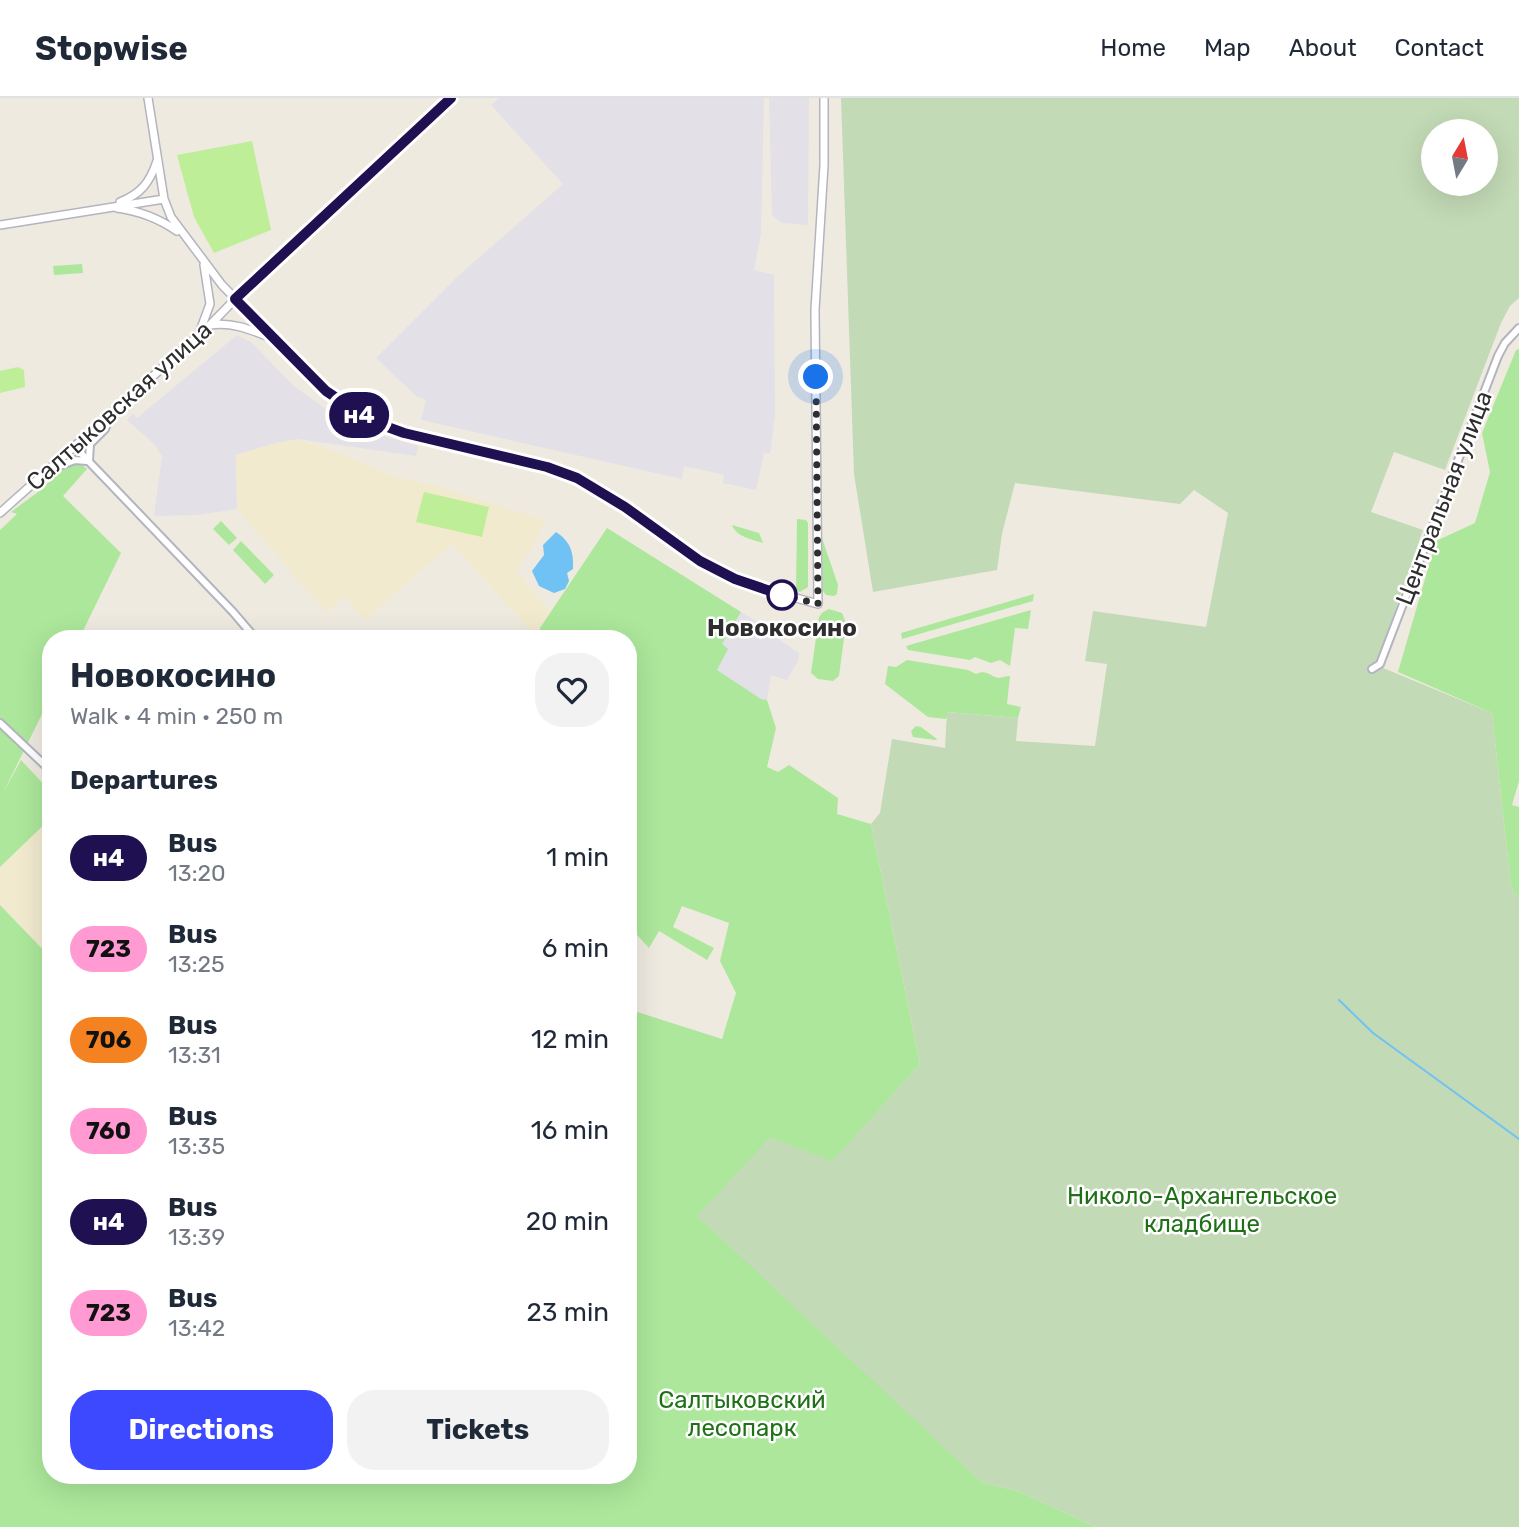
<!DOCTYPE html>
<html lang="en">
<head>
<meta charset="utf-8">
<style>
  :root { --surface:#fff; --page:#f2f2f3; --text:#1f2937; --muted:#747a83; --line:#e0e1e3; --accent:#3d49ff }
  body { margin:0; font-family:Rubik,sans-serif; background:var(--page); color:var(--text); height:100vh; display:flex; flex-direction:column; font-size:26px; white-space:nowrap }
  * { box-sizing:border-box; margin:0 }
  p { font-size:23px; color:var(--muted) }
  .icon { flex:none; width:38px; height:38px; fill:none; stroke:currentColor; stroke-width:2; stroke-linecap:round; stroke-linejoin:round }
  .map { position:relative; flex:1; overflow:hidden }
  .details { position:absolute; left:42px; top:532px; width:595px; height:854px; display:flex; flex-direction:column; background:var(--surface); border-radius:28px; box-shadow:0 7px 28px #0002 }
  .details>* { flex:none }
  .badge { padding:0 14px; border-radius:23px; font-size:24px; line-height:46px }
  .needle { width:46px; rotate:10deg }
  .buttons { position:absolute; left:1421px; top:21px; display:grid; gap:14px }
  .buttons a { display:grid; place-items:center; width:77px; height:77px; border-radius:50%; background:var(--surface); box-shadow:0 7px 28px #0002; font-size:35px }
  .you { position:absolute; width:35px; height:35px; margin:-18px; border:5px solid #fff; border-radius:50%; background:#1a73e8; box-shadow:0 0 0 10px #1a73e833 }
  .map>.badge { position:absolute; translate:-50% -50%; box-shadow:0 0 0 4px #fff }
  h2 { padding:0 28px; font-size:26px; line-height:63px }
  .round { display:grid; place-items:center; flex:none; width:74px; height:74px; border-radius:28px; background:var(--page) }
  .headline { display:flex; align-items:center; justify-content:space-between; height:119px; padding:0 28px }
  h1 { font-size:33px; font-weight:700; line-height:52px }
  .button { display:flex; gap:14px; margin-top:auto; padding:14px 28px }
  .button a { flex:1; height:80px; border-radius:28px; background:var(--accent); color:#fff; font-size:28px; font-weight:700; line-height:80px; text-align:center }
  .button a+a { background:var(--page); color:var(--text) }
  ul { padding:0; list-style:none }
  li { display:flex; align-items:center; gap:21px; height:91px; padding:0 28px }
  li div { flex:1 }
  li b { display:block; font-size:26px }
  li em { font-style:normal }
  li .badge { min-width:77px; font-weight:700; text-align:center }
  header { display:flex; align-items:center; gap:42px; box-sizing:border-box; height:98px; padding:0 35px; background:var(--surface); border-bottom:2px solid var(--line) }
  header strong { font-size:33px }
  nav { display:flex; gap:38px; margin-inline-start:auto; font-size:24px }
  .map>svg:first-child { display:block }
  .industrial { fill:#e3e0e8 }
  .education { fill:#f1eacf }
  .green { fill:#ace79b }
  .cemetery { fill:#c3dab6; fill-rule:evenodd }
  .pitch { fill:#beee97 }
  .water { fill:#70c1f4 }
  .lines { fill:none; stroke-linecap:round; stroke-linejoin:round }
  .stream { stroke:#70c1f4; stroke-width:2 }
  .minor-casing { stroke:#b4b4c1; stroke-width:10 }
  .tertiary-casing { stroke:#b4b4c1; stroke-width:10 }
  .minor { stroke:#fff; stroke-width:6 }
  .tertiary { stroke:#fff; stroke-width:7 }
  .line-casing { stroke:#fff; stroke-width:16 }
  .line { stroke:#1f1051; stroke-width:10 }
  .walk { stroke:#2e2e2e; stroke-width:7; stroke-dasharray:0 12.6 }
  .stop-dot { fill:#fff; stroke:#1f1051; stroke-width:3.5 }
  .labels { text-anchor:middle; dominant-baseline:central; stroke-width:5; stroke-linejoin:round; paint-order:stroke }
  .street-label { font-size:24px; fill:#2e2e2e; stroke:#fff }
  .stop-label { font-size:24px; font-weight:bold; fill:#2e2e2e; stroke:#fff }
  .park-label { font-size:24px; fill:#207018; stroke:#fff }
</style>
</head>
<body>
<header>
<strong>Stopwise</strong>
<nav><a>Home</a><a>Map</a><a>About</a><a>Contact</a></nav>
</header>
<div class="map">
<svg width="1519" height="1429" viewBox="0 0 1519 1429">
  <rect width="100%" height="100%" fill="#efeae0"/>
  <path class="industrial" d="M499 0H764L761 136 754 172 774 177 775 317 770 356 764 355 756 392 723 385 724 377 694 370 684 369 682 381 421 322 426 302 416 298 376 260 458 178 563 86 491 7Z
    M769 0H809L808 127 782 125 772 117Z
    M237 237 251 244 295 289 323 309 361 331 418 348 416 358 298 341 276 345 236 357 237 411 198 417 154 418 162 358 154 346 127 322 133 315 137 320Z
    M741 514 769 531 768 534 799 555 798 563 787 582 771 577 767 602 761 601 716 572 727 552 721 546Z"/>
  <path class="education" d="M298 341 337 354 392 378 434 387 545 422 535 444 516 473 551 513 540 530 541 541H538L452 446 365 522 345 499 326 514 237 411 236 357 276 345Z
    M51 720V860L0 807V769Z"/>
  <path class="green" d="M82 166 83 175 54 177 53 168Z
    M1519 251V683L1512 707 1519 709V802L1511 788 1492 615 1398 574 1436 443 1475 425 1490 374 1482 335 1516 252Z
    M78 363 87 371 63 398 121 455 79 541H51V598L2 697 21 662 51 694V720L0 769V432L17 416 11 414 38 394 70 365Z
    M797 421 806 422 808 425V489L800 494 796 492Z
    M221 423 237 440 229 447 213 431Z
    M732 427 759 435 763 445C752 441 736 439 732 427Z
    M607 430 741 514 722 546 728 551 717 572 761 601 767 602 776 630 767 669 778 674 789 667 838 700 837 716 871 726 920 966 832 1064 981 1384 1018 1393 1096 1429H0V807L51 860V1377H628V911L722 941 736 895 720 863 729 825 682 808 673 829 714 850 707 862 659 833 649 850 628 827V541H541L540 530Z
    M822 440 838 487 837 496 834 498 826 497 823 493Z
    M241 443 274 477 265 486 233 452Z
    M1034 496 1033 503 902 541 901 535Z
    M829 511 842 515 846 525 839 578 833 583 818 581 811 575 819 519 823 514Z
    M1031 512 1028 531 1015 530 1010 568 1000 562 991 565 975 559 970 562 908 552 906 548Z
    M907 562 968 572 976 576C985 572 988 576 995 579 1000 581 1005 578 1010 578L1007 606 1021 609 1018 620 948 614 946 621 928 619 885 586 888 568 896 569Z
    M916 628 921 629 937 641 936 642 913 639 911 633Z"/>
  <path class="cemetery" d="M841 0H1519V200L1510 208 1501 225 1445 372 1394 354 1371 414 1423 432 1376 567 1492 615 1511 788 1519 802V1429H1096L1018 1393 981 1384 697 1118 770 1039 832 1063 920 966 871 726 880 715 892 641 945 650 947 614 1018 620 1016 643 1095 648 1107 566 1085 563 1093 513 1206 529 1228 415 1194 392 1180 406 1015 385 1002 436 997 472 873 494 854 376ZM1433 33H1486V86H1433Z"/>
  <path class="pitch" d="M252 43 271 132 214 155 194 119 177 57Z
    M18 269 24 272 25 289 0 295V273Z
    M424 394 489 409 482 439 416 424Z"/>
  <path class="water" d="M556 434C570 443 574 454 573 471L567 475 569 483 565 491 554 495 539 488 532 473 544 457 543 447Z"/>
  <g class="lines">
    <path class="stream" d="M1339 902 1373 935 1519 1041"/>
    <g class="minor-casing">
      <path id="minor" d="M74 348 233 514 256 541
        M89 363 90 346 105 331 111 317
        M51 371 75 362 87 363
        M1372 571 1380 566 1498 258 1505 245 1519 230
        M0 625 51 673"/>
    </g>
    <g class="tertiary-casing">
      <path id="tertiary" d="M148 0 164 101 171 119 222 187 326 293 371 323 397 333 547 369 577 380 625 409 700 463 724 475 767 492 818 506 815 212 824 67V0
        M120 104C141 96 150 84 157 63
        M117 110C140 113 158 120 177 133
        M0 127 164 101
        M210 227C232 224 249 231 269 239
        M200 233 210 206 204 167
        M0 415 210 227 246 190 451 0"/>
    </g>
    <use href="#minor" class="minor"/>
    <use href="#tertiary" class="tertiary"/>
  </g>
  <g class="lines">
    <g class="line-casing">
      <path id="line" d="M451 0 235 201 326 293 371 323 404 335 547 369 577 380 625 409 700 463 735 481 782 497"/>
    </g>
    <use href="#line" class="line"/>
    <path class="walk" d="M782 497 818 506 816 279"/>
  </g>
  <circle class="stop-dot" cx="782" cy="497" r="14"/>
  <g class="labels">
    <g class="street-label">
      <text transform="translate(119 308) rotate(-42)">Салтыковская улица</text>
      <text transform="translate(1444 400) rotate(-69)">Центральная улица</text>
    </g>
    <g class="stop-label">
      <text x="782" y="530">Новокосино</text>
    </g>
    <g class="park-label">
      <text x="1202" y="1098">Николо-Архангельское<tspan x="1202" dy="28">кладбище</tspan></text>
      <text x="742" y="1302">Салтыковский<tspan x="742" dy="28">лесопарк</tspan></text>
    </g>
  </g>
</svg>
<div class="buttons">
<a><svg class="needle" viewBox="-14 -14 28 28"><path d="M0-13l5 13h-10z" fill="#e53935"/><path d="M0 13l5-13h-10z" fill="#747a83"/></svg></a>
</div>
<div class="you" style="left:816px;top:279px"></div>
<b class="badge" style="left:359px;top:317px;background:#1f1051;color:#fff">н4</b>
<section class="details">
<div class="headline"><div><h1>Новокосино</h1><p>Walk · 4 min · 250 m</p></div><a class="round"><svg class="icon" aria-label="heart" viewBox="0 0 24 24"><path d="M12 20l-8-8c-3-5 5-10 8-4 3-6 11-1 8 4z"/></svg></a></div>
<h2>Departures</h2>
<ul>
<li><span class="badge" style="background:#1f1051;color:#fff">н4</span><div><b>Bus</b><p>13:20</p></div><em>1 min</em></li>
<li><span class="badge" style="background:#ff9ad2;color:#111">723</span><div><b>Bus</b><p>13:25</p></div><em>6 min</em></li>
<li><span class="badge" style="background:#f58220;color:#111">706</span><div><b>Bus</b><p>13:31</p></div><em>12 min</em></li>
<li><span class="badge" style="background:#ff9ad2;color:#111">760</span><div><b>Bus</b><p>13:35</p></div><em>16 min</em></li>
<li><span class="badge" style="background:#1f1051;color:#fff">н4</span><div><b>Bus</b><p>13:39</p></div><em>20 min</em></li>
<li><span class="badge" style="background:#ff9ad2;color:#111">723</span><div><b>Bus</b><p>13:42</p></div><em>23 min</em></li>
</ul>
<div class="button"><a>Directions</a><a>Tickets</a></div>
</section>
</div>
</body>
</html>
